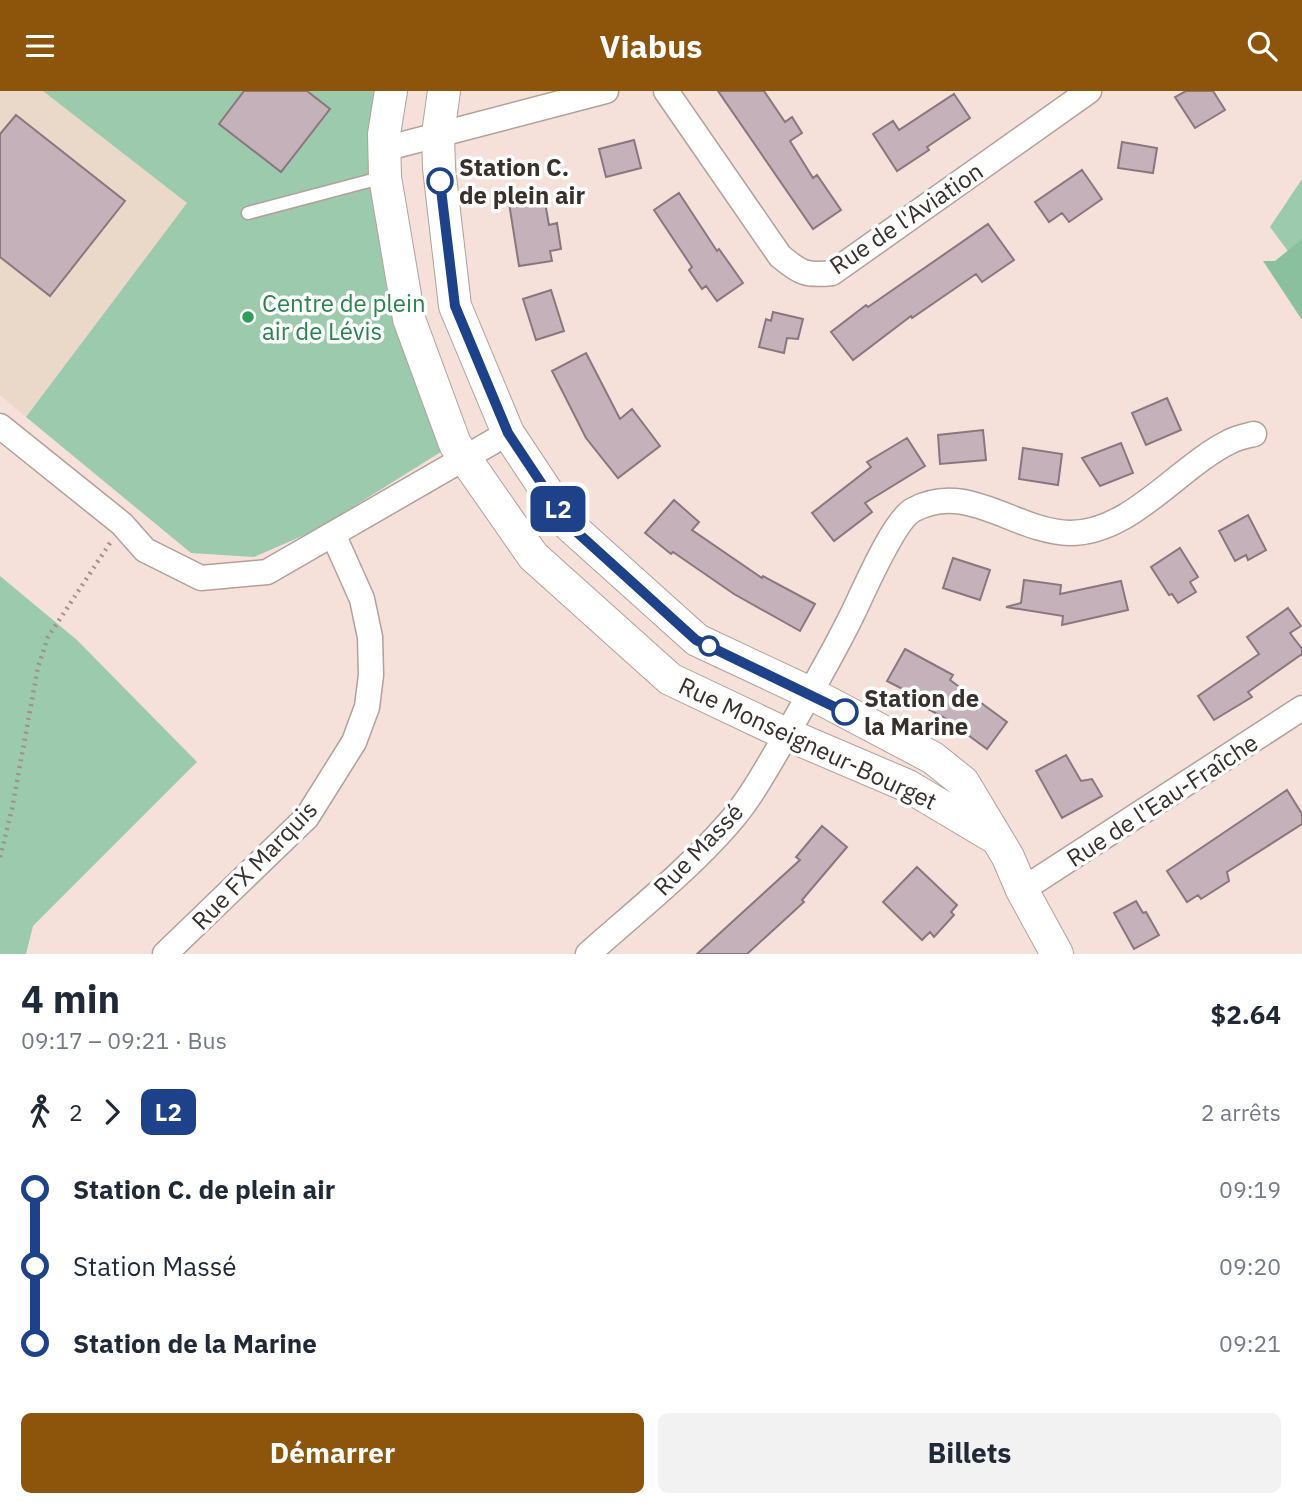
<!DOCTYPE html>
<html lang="fr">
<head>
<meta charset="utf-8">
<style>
  :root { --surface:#fff; --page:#f2f2f3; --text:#1f2937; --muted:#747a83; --accent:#8d540c }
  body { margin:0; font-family:"IBM Plex Sans",sans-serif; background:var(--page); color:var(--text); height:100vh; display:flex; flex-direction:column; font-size:26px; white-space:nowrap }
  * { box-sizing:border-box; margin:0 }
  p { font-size:23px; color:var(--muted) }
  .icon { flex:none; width:38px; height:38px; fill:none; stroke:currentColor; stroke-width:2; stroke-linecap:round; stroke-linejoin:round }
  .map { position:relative; height:863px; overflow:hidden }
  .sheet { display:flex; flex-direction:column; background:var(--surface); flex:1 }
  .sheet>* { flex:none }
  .badge { padding:0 14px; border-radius:10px; font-size:24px; line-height:46px }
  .map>.badge { position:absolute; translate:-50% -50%; box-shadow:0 0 0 4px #fff }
  .legs { display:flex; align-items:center; gap:10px; height:77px; padding:0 21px; font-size:23px }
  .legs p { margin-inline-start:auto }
  .overview { display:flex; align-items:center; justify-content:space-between; height:119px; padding:0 21px }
  h1 { font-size:38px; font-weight:700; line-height:52px }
  .action { display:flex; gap:14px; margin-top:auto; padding:14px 21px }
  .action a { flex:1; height:80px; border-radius:10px; background:var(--accent); color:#fff; font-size:28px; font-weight:700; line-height:80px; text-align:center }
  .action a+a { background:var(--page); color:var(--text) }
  ul { padding:0 21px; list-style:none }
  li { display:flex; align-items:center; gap:24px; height:77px; font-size:26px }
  li i { display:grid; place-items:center; width:10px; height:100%; margin:0 9px; background:currentColor }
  li i::after { content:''; width:18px; height:18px; margin:-9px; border:5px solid; border-radius:50%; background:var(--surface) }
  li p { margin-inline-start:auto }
  li:first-child i { background:linear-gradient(#0000 50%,currentColor 0) }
  li:last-child i { background:linear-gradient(currentColor 50%,#0000 0) }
  header { display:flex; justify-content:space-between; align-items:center; height:91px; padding:0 21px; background:var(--accent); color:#fff; font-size:32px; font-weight:700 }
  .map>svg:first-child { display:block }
  .commercial { fill:#ead9c8 }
  .green { fill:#9ccaac }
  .forest { fill:#8ac09d }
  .building { fill:#c5b1b9; stroke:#89777e; stroke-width:2 }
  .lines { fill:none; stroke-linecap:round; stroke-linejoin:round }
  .service-casing { stroke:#b3a099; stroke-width:15 }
  .minor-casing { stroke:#b3a099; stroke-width:27 }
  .tertiary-casing { stroke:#b3a099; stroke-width:34 }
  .path { stroke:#9f908b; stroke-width:4.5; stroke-dasharray:2 5; stroke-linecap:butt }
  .service { stroke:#fff; stroke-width:12 }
  .minor { stroke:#fff; stroke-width:24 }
  .tertiary { stroke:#fff; stroke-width:32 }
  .line-1-casing { stroke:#fff; stroke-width:16 }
  .line-1 { stroke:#1e4289; stroke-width:10 }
  .stop-1-dot { fill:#fff; stroke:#1e4289; stroke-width:3.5 }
  .leisure-dot { fill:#2e9e5b; stroke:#fff; stroke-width:2.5 }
  .labels { text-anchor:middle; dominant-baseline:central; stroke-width:7; stroke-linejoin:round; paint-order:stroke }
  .stop-label { font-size:24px; font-weight:bold; fill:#38302d; stroke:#fff; text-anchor:start }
  .street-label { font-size:24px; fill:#38302d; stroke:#fff }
  .leisure-label { font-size:24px; fill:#27864d; stroke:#fff; text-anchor:start }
</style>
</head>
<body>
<header><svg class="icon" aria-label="menu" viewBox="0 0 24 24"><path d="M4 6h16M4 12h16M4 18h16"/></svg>Viabus<svg class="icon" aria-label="search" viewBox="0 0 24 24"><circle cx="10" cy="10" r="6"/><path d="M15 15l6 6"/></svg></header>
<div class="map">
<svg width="1302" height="863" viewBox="0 0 1302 863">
  <rect width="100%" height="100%" fill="#f6e1da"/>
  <path class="commercial" d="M0 0H43L188 112 26 326 0 304Z"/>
  <path class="green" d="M43 0H377C377 73 373 147 392 218 405 265 427 314 444 359L316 439 254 466 191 462 26 326 187 112Z
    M1302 88V179L1270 136Z
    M0 485 77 549 197 671 33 835 26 863H0Z"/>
  <path class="forest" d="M1302 148V229L1263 170H1275Z"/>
  <path class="building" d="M244 0H307L330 18 281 81 219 33Z
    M718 0H764L785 31 792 26 802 42 790 50 813 87 817 84 841 119 813 138Z
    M1186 0H1213L1225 19 1195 37 1175 6Z
    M954 3 970 27 927 56 929 59 897 80 873 43 893 30 899 39Z
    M16 24 125 110 50 205 0 166V43Z
    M634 49 641 77 606 86 599 58Z
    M1122 51 1157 57 1153 82 1118 77Z
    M1082 79 1102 108 1069 131 1062 122 1049 131 1035 111Z
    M679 102 717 160 719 158 743 192 717 210 706 195 702 198 689 179 692 176 654 119Z
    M544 106 549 134 557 132 561 158 550 160 552 170 519 175 509 112Z
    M988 133 1014 169 982 191 976 183 912 227 911 225 853 269 831 241 866 214 868 216Z
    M551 199 564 240 536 249 523 208Z
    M773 221 803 228 798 248 787 247 784 262 759 256 766 228 771 230Z
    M586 262 620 328 632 318 660 355 618 387 586 347 552 280Z
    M1167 307 1181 339 1146 354 1132 322Z
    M983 339 986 369 940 373 938 344Z
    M907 347 925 375 865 412 872 421 834 450 812 422 871 376 867 371Z
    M1121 352 1133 382 1100 395 1082 367Z
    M1023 357 1062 363 1058 394 1019 388Z
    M674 409 699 431 692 439 762 487 763 485 815 513 800 540 734 503 673 461 671 463 645 442Z
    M1248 424 1266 459 1248 469 1246 464 1235 470 1219 440Z
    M1180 457 1198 486 1190 491 1196 501 1178 512 1172 503 1169 504 1151 476Z
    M953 467 990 479 980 509 943 497Z
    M1024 489 1061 494 1060 503 1121 490 1128 519 1062 534 1063 525 1006 516 1021 512Z
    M1288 517 1301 535 1290 542 1302 558V563L1248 601 1252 606 1214 629 1198 605 1259 563 1247 546Z
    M905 558 953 584 950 589 1007 631 987 658 945 627 913 610 916 605 887 590Z
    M1066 664 1081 690 1092 688 1102 705 1062 727 1036 680Z
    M1287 699 1302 723V733L1227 781 1229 790 1201 808 1198 804 1187 811 1167 780Z
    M822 735 847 756 802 809 804 811 747 863H697L800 769 796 766Z
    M917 776 957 814 951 821 954 824 934 846 930 841 922 849 883 811Z
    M1136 810 1143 822 1146 821 1159 844 1134 858 1114 822Z"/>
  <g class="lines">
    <g class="service-casing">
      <path id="service" d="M248 122 384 86"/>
    </g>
    <g class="minor-casing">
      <path id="minor" d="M666 0 780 165C800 182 806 185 832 182L1089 0
        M384 58 606 0
        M0 335 122 433 145 459 201 487 267 481 508 342
        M1022 799 1302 617
        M165 863 307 726 354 651 367 616 371 584 370 546 362 508 333 443
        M588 863C635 821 686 781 728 733 751 708 768 674 786 645 808 605 832 565 852 524 863 502 893 430 913 419 967 389 1015 441 1070 442 1131 442 1177 377 1229 351 1236 347 1246 345 1254 343"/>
    </g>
    <g class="tertiary-casing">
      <path id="tertiary" d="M391 0 384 43 385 86 409 228 455 353 533 465 670 588 786 643 908 695 992 745
        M444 0 438 43 439 77 455 215 508 342 569 434 697 549 810 602 933 667 963 691 1008 766 1022 799 1057 863"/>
    </g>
    <path class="path" d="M0 766 12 718 38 576 48 546 110 452"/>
    <use href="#service" class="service"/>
    <use href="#minor" class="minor"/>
    <use href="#tertiary" class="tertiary"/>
  </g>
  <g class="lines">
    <g class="line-1-casing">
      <path id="line-1" d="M440 90 455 215 508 342 569 434 696 549 845 621"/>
    </g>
    <use href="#line-1" class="line-1"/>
  </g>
  <g class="stop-1-dot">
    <circle cx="440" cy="90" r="12"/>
    <circle cx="709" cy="555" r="9"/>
    <circle cx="845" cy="621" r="12"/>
  </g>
  <circle class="leisure-dot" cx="248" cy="226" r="7"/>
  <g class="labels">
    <g class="stop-label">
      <text x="459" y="76">Station C.<tspan x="459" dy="28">de plein air</tspan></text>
      <text x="864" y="607">Station de<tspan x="864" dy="28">la Marine</tspan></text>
    </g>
    <g class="street-label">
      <text transform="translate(906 127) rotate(-34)">Rue de l'Aviation</text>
      <text transform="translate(808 652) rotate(25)">Rue Monseigneur-Bourget</text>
      <text transform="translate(1162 709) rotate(-33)">Rue de l'Eau-Fraîche</text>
      <text transform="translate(698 758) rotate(-46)">Rue Massé</text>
      <text transform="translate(254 774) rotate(-46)">Rue FX Marquis</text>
    </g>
    <g class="leisure-label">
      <text x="262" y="212">Centre de plein<tspan x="262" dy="28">air de Lévis</tspan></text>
    </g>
  </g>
</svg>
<b class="badge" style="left:558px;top:418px;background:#1e4289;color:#fff">L2</b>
</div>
<section class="sheet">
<div class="overview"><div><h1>4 min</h1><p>09:17 – 09:21 · Bus</p></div><b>$2.64</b></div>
<div class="legs"><svg class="icon" aria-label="walk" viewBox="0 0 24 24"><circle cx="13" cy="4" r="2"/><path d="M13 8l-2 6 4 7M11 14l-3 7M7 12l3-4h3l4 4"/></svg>2<svg class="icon" aria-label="forward" viewBox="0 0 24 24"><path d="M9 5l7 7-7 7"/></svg><b class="badge" style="background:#1e4289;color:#fff">L2</b><p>2 arrêts</p></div>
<ul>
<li><i style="color:#1e4289"></i><b>Station C. de plein air</b><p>09:19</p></li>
<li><i style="color:#1e4289"></i><span>Station Massé</span><p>09:20</p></li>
<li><i style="color:#1e4289"></i><b>Station de la Marine</b><p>09:21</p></li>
</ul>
<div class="action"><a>Démarrer</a><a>Billets</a></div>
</section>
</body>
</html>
